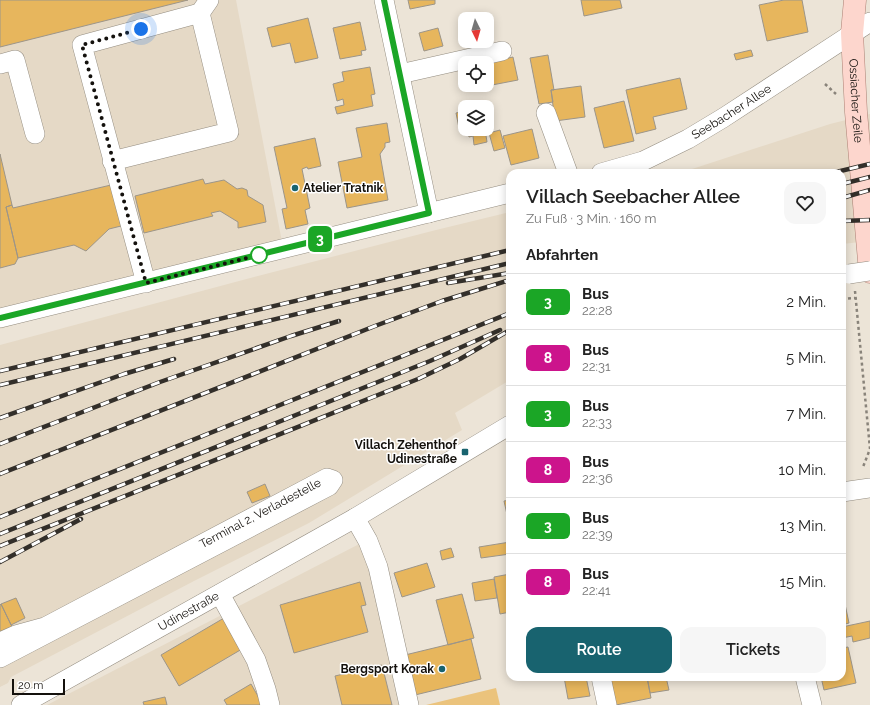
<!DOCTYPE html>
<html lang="de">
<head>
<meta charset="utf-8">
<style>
  :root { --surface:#fff; --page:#f6f6f6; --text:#222; --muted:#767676; --line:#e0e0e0; --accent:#18636f }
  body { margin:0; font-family:Raleway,sans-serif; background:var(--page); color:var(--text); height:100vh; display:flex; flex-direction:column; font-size:15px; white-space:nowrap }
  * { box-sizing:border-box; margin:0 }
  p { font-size:13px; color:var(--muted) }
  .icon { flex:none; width:22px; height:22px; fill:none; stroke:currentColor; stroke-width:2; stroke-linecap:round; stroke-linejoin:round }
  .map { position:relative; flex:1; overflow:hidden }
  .side { position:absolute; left:506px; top:169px; width:340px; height:512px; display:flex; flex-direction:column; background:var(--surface); border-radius:12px; box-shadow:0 2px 10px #0003 }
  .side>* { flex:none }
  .badge { padding:0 8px; border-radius:6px; font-size:14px; line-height:26px }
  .needle { width:26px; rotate:175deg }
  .controls { position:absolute; left:458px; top:12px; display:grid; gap:8px }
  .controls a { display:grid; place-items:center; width:36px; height:36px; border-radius:8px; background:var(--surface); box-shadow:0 2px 10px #0003; font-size:20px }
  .scale { position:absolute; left:12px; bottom:10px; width:53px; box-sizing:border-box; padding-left:4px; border:2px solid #14110d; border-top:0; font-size:11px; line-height:14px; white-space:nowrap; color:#14110d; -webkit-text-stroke:3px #fff; paint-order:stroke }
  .you { position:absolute; width:20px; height:20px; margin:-10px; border:3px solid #fff; border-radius:50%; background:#1a73e8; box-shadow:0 0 0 6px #1a73e833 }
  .map>.badge { position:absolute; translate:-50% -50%; box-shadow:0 0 0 2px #fff }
  h2 { padding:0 20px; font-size:15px; line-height:36px }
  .round { display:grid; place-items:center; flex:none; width:42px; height:42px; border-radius:12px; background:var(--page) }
  .head { display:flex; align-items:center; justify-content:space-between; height:68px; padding:0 20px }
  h1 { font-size:19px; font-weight:600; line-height:30px }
  .cta { display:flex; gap:8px; margin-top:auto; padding:8px 20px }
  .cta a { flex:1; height:46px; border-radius:12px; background:var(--accent); color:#fff; font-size:16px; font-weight:600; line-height:46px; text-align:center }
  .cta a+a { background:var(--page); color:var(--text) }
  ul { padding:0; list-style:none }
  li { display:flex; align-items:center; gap:12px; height:56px; padding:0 20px; border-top:1px solid var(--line) }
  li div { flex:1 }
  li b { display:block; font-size:15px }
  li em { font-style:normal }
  li .badge { min-width:44px; font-weight:700; text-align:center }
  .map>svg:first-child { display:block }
  .built { fill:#e5d9c6 }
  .green { fill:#ebc37c }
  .building { fill:#e7b65d; stroke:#9c9589 }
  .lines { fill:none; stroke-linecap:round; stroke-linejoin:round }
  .minor-casing { stroke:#948d81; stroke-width:20 }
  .major-casing { stroke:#ab8074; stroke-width:23 }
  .path { stroke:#89837a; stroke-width:2.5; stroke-dasharray:3 3; stroke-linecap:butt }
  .minor { stroke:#fff; stroke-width:19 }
  .major { stroke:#fdd6cd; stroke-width:22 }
  .rail-casing { stroke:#332f2a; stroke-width:4.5 }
  .rail { stroke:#fff; stroke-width:3; stroke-dasharray:9; stroke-linecap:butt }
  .minor-bridge-casing { stroke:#948d81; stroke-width:20; stroke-linecap:butt }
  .minor-bridge { stroke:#fff; stroke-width:19 }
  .line-casing { stroke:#fff; stroke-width:9 }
  .line { stroke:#1ba626; stroke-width:6 }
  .walk { stroke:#14110d; stroke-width:4; stroke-dasharray:0 7.2 }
  .poi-dot { fill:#18636f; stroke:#fff; stroke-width:1.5 }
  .stop-dot { fill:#fff; stroke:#1ba626; stroke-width:2 }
  .labels { text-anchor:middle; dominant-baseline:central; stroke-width:3; stroke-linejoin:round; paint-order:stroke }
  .street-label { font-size:12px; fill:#14110d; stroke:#fff }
  .poi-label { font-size:12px; font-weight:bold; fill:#14110d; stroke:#fff; text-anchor:end }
</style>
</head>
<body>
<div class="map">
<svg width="870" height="705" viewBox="0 0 870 705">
  <rect width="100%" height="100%" fill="#ece4d7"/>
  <path class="built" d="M0 0H236L282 242 0 329Z
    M870 114V241L842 244V173H677L689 170 830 124Z
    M510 212V380L455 413 462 430 309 523 194 581 11 677 8 683 0 687V345L254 277 432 231Z
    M367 540 404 705H47Z"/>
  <path class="green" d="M496 688 500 705H426Z"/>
  <path class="building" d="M0 0H188L0 47Z
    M408 0H435V4L410 9Z
    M581 0H620L622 8 584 16Z
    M784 0H802L808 32 767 41 759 5Z
    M308 18 318 58 295 63 290 43 272 47 267 28Z
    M360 22 366 50 361 51 362 55 340 59 333 28Z
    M438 28 443 46 424 51 419 33Z
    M751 50 753 56 736 60 734 54Z
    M548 55 554 90H551L553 102 539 104 530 58Z
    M513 57 518 80 492 85 487 63Z
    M370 67 375 94 371 95 373 106 337 114 335 107 344 105 343 99 337 101 333 84 344 81 342 72Z
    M680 78 687 109 653 117 656 129 636 134 626 90Z
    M581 86 585 117 555 121 551 90Z
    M624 101 634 141 604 148 594 108Z
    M465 111V126L459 128 456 113Z
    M387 123 390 142 385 143V147L380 154 388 200 347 208 338 162 362 157 356 128Z
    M467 129H485L487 142 474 145 473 136 469 137Z
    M532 129 539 158 511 165 503 136Z
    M500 130 505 148 494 151 489 133Z
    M315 138 321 166 308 169 307 167 302 169 310 208 305 210 308 224 286 229 282 209 287 208 274 147Z
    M0 154 12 205 6 207 18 258 15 264 0 268Z
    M203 179 205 184 224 180 237 189 242 188 247 190 248 196 263 205 266 222 238 228V222L220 211 211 213 213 216 144 233 135 196Z
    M111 185 121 226 109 229 86 251 74 245 18 258 6 207 12 205 13 208Z
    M265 484 270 496 252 503 247 492Z
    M510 500V519H508L504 501Z
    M510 542V554L481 558 479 547Z
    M451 548 454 557 442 560 440 551Z
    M427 563 435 587 402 597 394 573Z
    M510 574V612L500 614 494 577Z
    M494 579 497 598 475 601 472 583Z
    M360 582 366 605 361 606 368 632 294 653 280 605Z
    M842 590 849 623 842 625Z
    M462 594 474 638 448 645 436 600Z
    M16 598 25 618 11 625 1 604Z
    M1 604 19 641 0 650V605Z
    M224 618 242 649 179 686 161 655Z
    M870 621V638L853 642 852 636 842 638V627Z
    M471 639 481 679 415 695 405 655Z
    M848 647 856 683 824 690 821 677H842V648Z
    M382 665 392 705H342L335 676Z
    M564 677H586L590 696 568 699Z
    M610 677H647L651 698 616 705Z
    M647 677H666L669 690 650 693Z
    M251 684 263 705H227L224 700Z
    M165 697 167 705H144L143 702Z"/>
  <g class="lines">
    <g class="minor-casing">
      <g id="minor">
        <path d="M384 0 429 213"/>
        <path d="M0 64 15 60 35 134"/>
        <path d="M400 74 502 51"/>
        <path d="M546 113 568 173"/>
        <path d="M112 161 229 132 200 13"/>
        <path id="s1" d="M601 173 643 161 688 139 723 118 870 22"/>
        <path d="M146 283 82 45 200 13 209 0"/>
        <path d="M0 318 510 193"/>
        <path d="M842 492 870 488"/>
        <path d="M355 518 368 541 378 567 409 705"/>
        <path d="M220 594 256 660 266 689 270 705"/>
        <path id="s2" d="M0 642 16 635 45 627 327 478 333 480 329 486 0 658"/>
        <path d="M601 677 607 705"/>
        <path d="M805 677 812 705"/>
        <path id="s3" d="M21 705 355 518 510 425"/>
      </g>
    </g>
    <g class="major-casing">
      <g id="major">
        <path id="s4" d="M855 0 852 33 856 112 870 272"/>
      </g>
    </g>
    <path class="path" d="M825 84 836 94
      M855 291 870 449 863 467
      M842 299 855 298"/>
    <use href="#minor" class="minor"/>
    <use href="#major" class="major"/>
    <g class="rail-casing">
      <path id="rail" d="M832 173 870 164
        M842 184 870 177
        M842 198 870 190
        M842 221 870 220
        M448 283 510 273
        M0 371 510 250
        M0 385 510 263
        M0 418 124 374 174 359
        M0 444 160 382 291 336 339 321
        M0 474 375 326 442 301 510 280
        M0 517 510 313
        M0 534 430 361 500 330
        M0 546 418 379 460 359 510 330
        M0 562 81 519"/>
    </g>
    <use href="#rail" class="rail"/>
    <g class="minor-bridge-casing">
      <path id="minor-bridge" d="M849 274 870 271"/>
    </g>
    <use href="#minor-bridge" class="minor-bridge"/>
  </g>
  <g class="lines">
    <g class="line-casing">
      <path id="line" d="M0 318 429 213 384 0"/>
    </g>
    <use href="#line" class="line"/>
    <path class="walk" d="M141 29 82 45 146 283 259 255"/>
  </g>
  <g class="poi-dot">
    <circle cx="295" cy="188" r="4"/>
    <rect x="461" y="448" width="8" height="8" rx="2"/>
    <circle cx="442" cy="669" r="4"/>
  </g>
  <circle class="stop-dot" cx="259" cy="255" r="8"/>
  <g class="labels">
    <g class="street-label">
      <text stroke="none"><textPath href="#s4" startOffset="101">Ossiacher Zeile</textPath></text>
      <text stroke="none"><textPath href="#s1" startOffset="145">Seebacher Allee</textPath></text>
      <text stroke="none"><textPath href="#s2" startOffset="291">Terminal 2, Verladestelle</textPath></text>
      <text stroke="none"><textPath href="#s3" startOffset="192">Udinestraße</textPath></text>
    </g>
    <g class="poi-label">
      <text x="303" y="188" text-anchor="start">Atelier Tratnik</text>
      <text x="457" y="445">Villach Zehenthof<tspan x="457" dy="14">Udinestraße</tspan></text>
      <text x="434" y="669">Bergsport Korak</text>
    </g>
  </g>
</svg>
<div class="controls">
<a><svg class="needle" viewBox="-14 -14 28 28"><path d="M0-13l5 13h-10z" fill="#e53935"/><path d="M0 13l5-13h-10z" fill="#767676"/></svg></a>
<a><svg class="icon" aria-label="locate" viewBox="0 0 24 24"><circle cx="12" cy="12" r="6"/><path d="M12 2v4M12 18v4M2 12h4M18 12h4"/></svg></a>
<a><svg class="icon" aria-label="layers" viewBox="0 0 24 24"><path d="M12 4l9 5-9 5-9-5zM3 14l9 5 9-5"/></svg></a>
</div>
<div class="scale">20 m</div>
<div class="you" style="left:141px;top:29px"></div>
<b class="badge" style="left:320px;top:239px;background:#1ba626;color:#fff">3</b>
<section class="side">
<div class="head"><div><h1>Villach Seebacher Allee</h1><p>Zu Fuß · 3 Min. · 160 m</p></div><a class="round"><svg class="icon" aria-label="heart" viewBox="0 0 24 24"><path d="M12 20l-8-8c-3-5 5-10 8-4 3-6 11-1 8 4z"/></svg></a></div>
<h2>Abfahrten</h2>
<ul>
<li><span class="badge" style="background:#1ba626;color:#fff">3</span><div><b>Bus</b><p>22:28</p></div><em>2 Min.</em></li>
<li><span class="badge" style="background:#cc148c;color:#fff">8</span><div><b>Bus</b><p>22:31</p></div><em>5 Min.</em></li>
<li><span class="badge" style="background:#1ba626;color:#fff">3</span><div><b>Bus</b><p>22:33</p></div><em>7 Min.</em></li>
<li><span class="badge" style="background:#cc148c;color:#fff">8</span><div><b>Bus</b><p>22:36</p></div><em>10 Min.</em></li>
<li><span class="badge" style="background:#1ba626;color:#fff">3</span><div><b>Bus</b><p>22:39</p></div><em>13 Min.</em></li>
<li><span class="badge" style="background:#cc148c;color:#fff">8</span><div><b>Bus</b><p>22:41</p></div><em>15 Min.</em></li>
</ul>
<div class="cta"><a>Route</a><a>Tickets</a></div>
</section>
</div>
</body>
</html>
